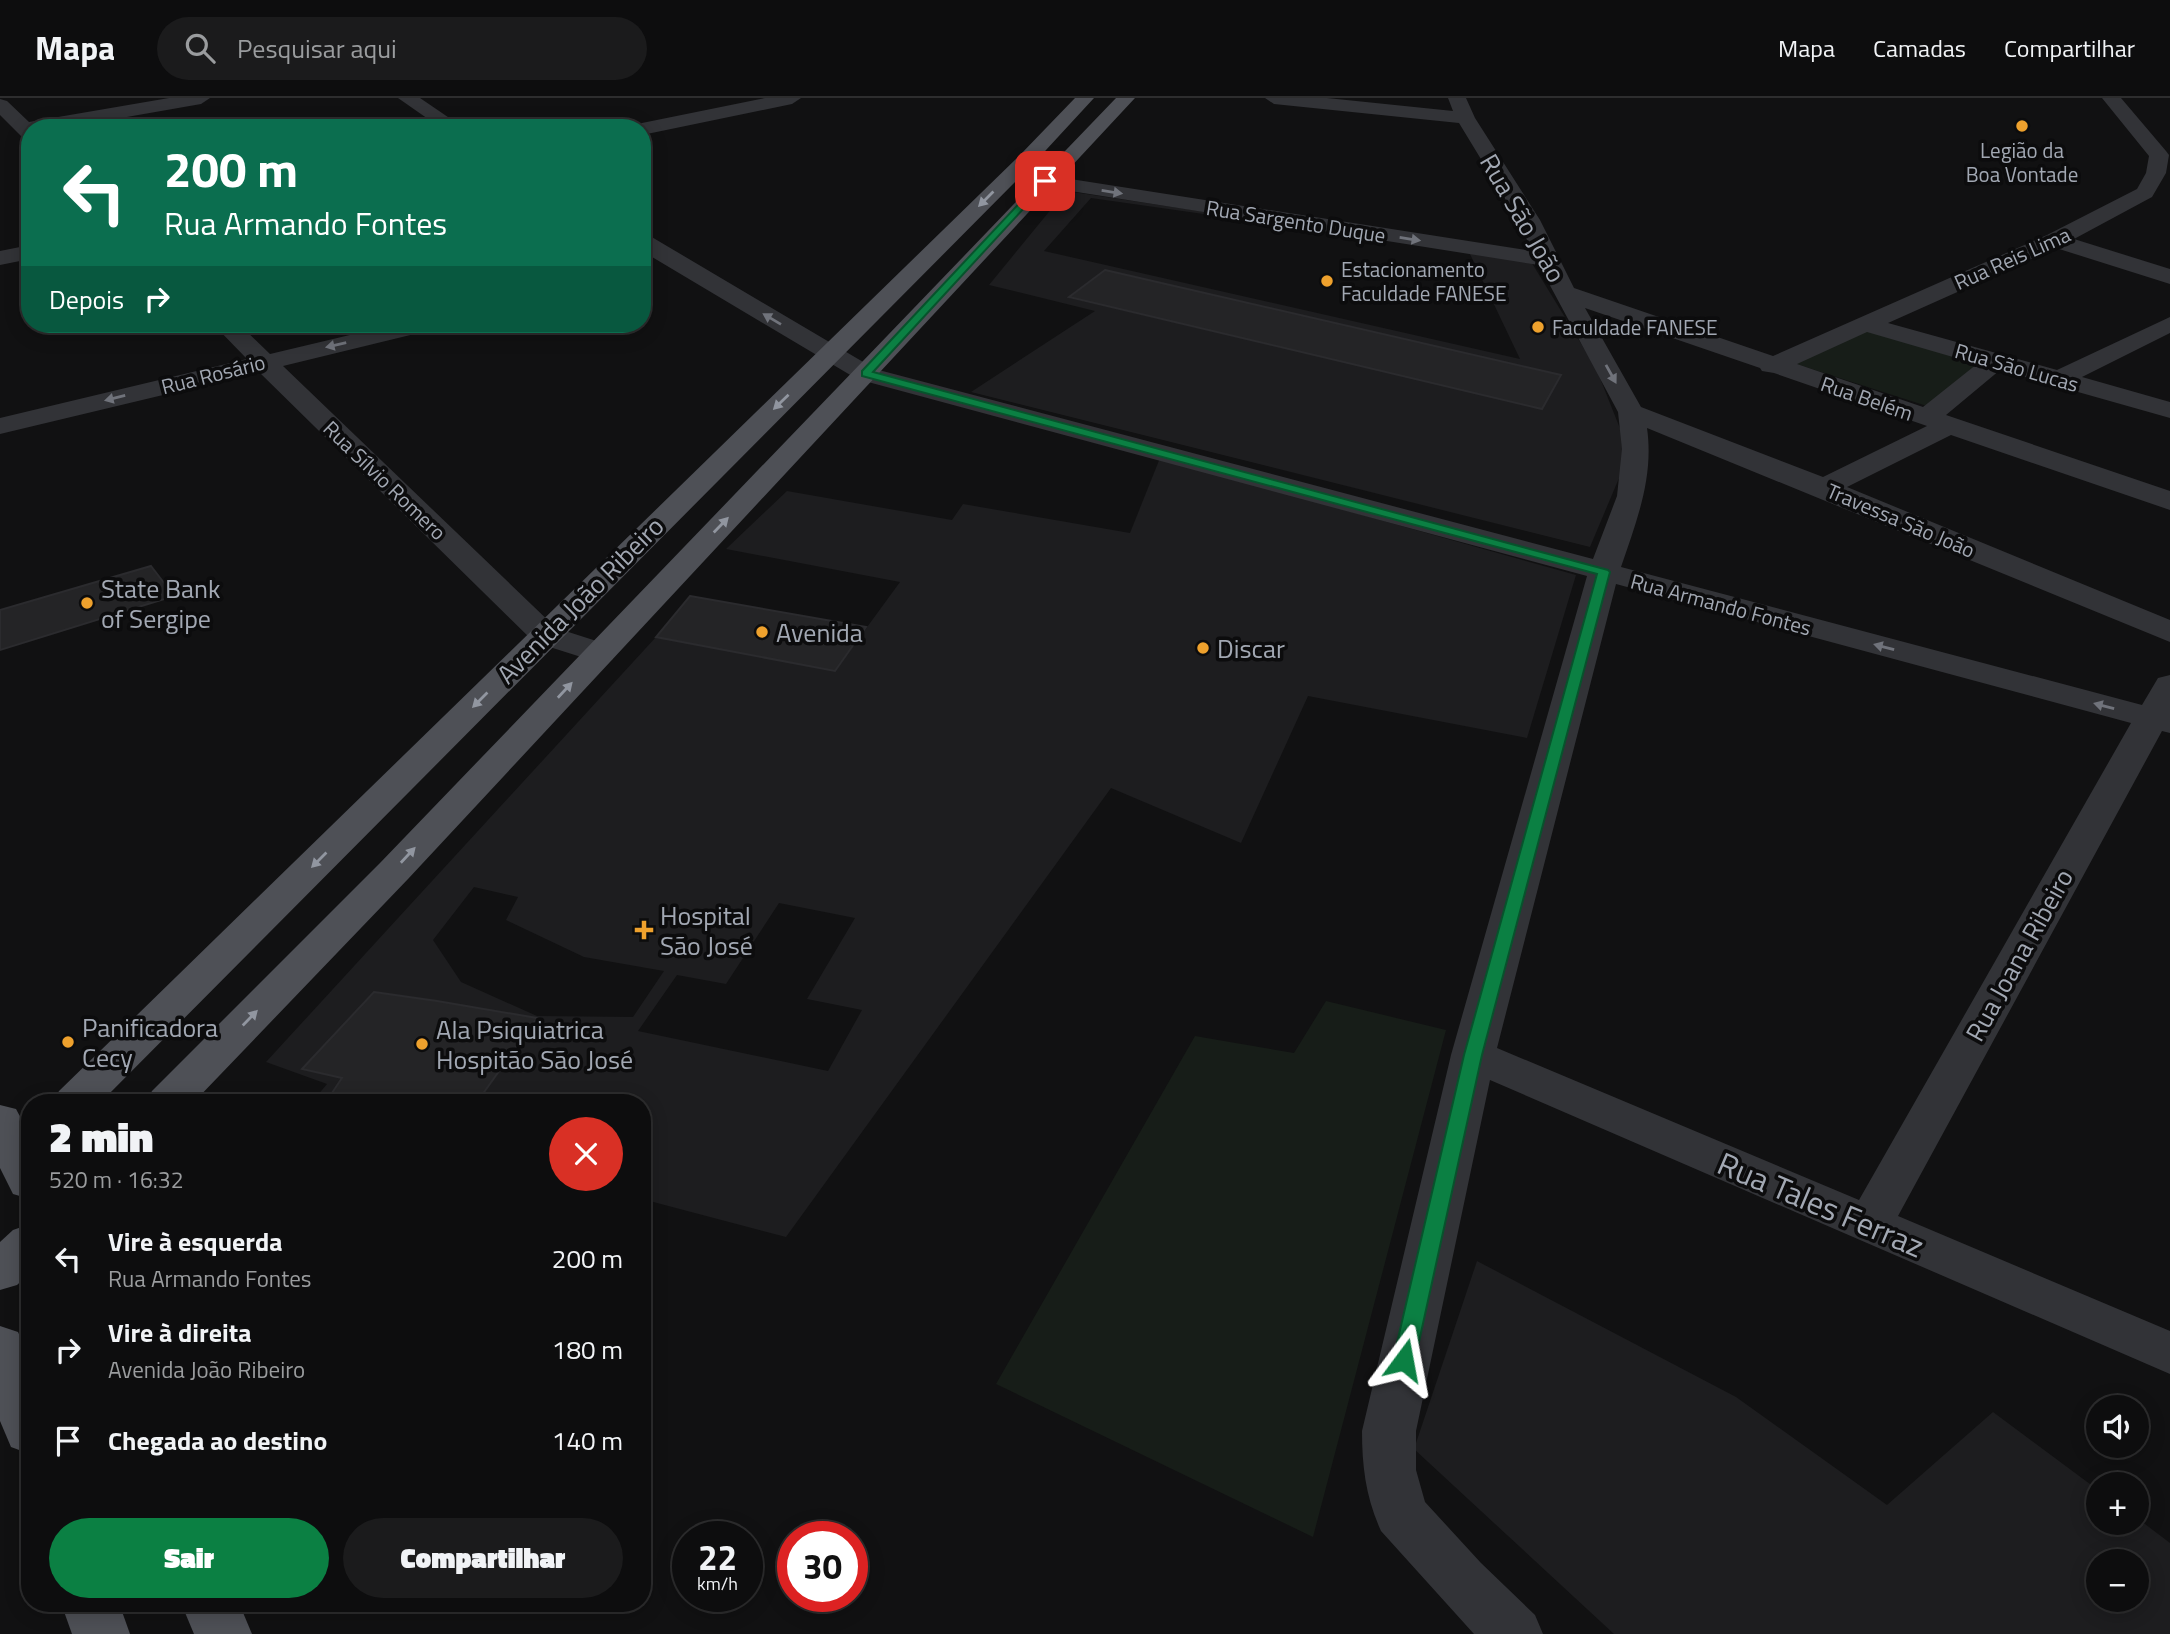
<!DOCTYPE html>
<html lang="pt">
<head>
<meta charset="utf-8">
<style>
  body { margin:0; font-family:"Titillium Web",sans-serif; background:#1b1b1c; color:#f1f3f6; height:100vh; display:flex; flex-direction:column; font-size:26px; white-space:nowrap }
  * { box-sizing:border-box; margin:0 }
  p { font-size:23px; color:#9a9c9e }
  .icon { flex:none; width:38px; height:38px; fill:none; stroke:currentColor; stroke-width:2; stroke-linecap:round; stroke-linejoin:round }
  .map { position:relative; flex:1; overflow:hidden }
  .drawer { position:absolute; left:21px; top:996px; width:630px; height:518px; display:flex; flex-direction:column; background:#0d0d0e; border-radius:28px; box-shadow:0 4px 18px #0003,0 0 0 2px #2d2d2e }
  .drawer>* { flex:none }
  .hud { position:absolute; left:21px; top:21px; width:630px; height:214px; border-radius:28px; box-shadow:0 4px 18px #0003,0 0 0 2px #2d2d2e; background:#0b6e4f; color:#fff; overflow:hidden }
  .controls { position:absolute; left:2086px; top:1297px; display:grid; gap:14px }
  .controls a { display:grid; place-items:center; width:63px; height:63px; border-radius:50%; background:#0d0d0e; box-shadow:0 4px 18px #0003,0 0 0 2px #2d2d2e; font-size:35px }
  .speed { position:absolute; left:672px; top:1423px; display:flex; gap:14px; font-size:35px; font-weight:700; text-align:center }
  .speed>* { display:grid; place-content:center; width:91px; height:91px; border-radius:50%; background:#0d0d0e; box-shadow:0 4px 18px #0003,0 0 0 2px #2d2d2e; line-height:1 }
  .speed small { font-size:18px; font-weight:400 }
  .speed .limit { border:10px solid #d22; background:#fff; color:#111 }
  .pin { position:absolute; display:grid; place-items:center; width:60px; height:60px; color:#fff; margin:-30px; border-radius:14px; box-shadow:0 4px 10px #0006 }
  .me { position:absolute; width:77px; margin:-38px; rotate:13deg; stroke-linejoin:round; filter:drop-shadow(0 0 5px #0008) }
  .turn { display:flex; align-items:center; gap:24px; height:147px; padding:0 28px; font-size:32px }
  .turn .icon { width:91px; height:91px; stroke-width:2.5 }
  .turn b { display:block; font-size:49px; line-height:60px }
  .then { display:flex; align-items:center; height:66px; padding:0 28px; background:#0003; gap:14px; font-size:26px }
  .round { display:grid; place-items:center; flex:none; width:74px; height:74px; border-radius:37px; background:#1b1b1c }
  .summary { display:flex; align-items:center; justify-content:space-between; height:119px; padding:0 28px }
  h1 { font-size:42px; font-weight:800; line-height:52px }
  .cta { display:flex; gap:14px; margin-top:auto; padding:14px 28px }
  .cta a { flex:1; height:80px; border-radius:42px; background:#0b8043; color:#fff; font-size:28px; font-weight:800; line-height:80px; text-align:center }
  .cta a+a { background:#1b1b1c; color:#f1f3f6 }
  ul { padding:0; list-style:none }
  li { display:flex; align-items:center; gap:21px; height:91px; padding:0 28px }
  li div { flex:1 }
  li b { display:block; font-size:26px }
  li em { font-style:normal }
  header { display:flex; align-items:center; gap:42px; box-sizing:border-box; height:98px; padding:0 35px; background:#0d0d0e; border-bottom:2px solid #2d2d2e }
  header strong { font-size:33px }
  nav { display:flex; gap:38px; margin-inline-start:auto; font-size:24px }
  .search { width:490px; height:63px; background:#1b1b1c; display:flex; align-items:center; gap:18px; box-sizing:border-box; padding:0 24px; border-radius:38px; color:#9a9c9e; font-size:26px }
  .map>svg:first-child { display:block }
  .built { fill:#1d1d1f; fill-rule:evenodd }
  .green { fill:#171d18 }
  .building { fill:#242426; stroke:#2b2b2e; stroke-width:2 }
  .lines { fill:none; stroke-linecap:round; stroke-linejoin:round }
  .minor { fill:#323337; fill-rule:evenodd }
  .major { fill:#4e5056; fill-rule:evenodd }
  .oneway { fill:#70737b }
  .oneway2 { fill:#9196a0 }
  .route { fill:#0b8043; stroke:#07532c; stroke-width:2 }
  .poi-dot { fill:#eea12d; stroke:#0c0c0d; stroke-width:2.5 }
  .labels { text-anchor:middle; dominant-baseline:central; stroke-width:7; stroke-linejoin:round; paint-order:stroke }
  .far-poi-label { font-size:21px; fill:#a2a8b3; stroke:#0c0c0d; text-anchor:start }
  .far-street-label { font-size:21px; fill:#a2a8b3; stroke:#0c0c0d }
  .street-label { font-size:26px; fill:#a2a8b3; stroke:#0c0c0d }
  .poi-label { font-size:26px; fill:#a2a8b3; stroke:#0c0c0d; text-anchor:start }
  .near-street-label { font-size:32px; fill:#a2a8b3; stroke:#0c0c0d }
</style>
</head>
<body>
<header>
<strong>Mapa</strong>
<div class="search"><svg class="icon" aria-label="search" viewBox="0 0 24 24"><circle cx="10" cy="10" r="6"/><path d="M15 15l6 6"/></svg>Pesquisar aqui</div>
<nav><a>Mapa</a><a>Camadas</a><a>Compartilhar</a></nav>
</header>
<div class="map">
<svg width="2170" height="1536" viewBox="0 0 2170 1536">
  <rect width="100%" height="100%" fill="#111112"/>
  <!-- built -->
  <g class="built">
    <path d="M 1066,93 L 1530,162 L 1596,270 L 1623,338 L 1622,373 L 1590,449 L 971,294 L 1095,213 L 989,187 ZM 1091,100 L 1469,154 L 1520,261 L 1044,153 ZM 1106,172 L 1561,277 L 1561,278 L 1541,310 L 1070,200 Z"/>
    <path d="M 1160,360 L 1576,477 L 1527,640 L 1308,598 L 1241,745 L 1111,690 L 786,1139 L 642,1101 L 642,1004 L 477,1004 L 536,920 L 374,894 L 302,971 L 342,980 L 326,1004 L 312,1004 L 327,986 L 266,964 L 656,539 L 835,573 L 900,484 L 726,451 L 787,393 L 952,422 L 963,406 L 1130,435 ZM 474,789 L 518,799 L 506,822 L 584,859 L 664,873 L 633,919 L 537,918 L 461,884 L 433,842 ZM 779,805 L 855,820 L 807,901 L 862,912 L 828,973 L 638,933 L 677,877 L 726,886 Z"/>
    <path d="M 1477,1163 L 1736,1299 L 1887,1407 L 1993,1314 L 2098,1392 L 2098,1424 L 2137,1424 L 2137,1420 L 2170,1445 L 2170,1536 L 1614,1536 L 1414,1351 ZM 2098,1463 L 2137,1463 L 2137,1502 L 2098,1502 Z"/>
  </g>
  <!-- green -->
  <g class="green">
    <path d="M 1867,227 L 2000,268 L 1933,310 L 1793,265 Z"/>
    <path d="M 1326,903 L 1446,932 L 1313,1439 L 996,1286 L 1195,938 L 1294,955 Z"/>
  </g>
  <!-- building -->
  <g class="building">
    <path d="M 1105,172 L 1561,277 L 1542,311 L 1069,199 Z"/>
    <path d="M 151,468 L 174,498 L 0,552 L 0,512 Z"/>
    <path d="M 690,498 L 866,529 L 835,573 L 656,539 Z"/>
    <path d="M 374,894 L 437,903 L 537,920 L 477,1004 L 326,1004 L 342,980 L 302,971 Z"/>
  </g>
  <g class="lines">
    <!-- minor -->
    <g class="minor">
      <path d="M 169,0 L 210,0 L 201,6 L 64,30 L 30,30 L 30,42 L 23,40 L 0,17 L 0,1 L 7,3 L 29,24 Z"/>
      <path d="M 398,0 L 420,0 L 464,30 L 441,30 Z"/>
      <path d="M 765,0 L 801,0 L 792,6 L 642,37 L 642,30 L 633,30 L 642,25 Z"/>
      <path d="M 1265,0 L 1327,0 L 1453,13 L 1448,0 L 1466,0 L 1475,20 L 1540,122 L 1574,190 L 1773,258 L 2047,137 L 2137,91 L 2146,75 L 2149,58 L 2102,0 L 2121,0 L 2166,53 L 2169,57 L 2166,75 L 2152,99 L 2074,141 L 2170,171 L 2170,186 L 2056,150 L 1888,225 L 2057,272 L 2170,219 L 2170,235 L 2082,279 L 2170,304 L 2170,320 L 2000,272 L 1946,317 L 2170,393 L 2170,412 L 1951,337 L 1847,389 L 2170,522 L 2170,544 L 1647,330 C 1654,379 1637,422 1621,469 L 2142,607 L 2158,580 L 2170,577 L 2170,635 L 2162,633 L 1898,1118 L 2170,1233 L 2170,1276 L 1490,982 L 1416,1333 L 1416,1372 L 1425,1404 L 1481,1465 L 1535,1517 L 1543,1536 L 1474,1536 L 1381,1433 C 1366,1400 1362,1369 1362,1333 L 1451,957 L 1587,478 L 857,281 L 642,153 L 642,136 L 650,138 L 875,271 L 1593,461 L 1617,398 L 1622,351 L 1618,314 L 1539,167 L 1045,89 L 1038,87 L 1035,83 L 1038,79 L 1045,77 L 1532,153 L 1518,122 L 1459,25 L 1274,6 ZM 1585,210 L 1760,270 L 1762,273 L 1774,275 L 1927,328 L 1823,379 L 1641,309 ZM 1867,234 L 1977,266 L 1923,309 L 1797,266 ZM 1616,486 L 2131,625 L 1859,1102 L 1497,950 Z"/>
      <path d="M 30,147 L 30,161 L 0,167 L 0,153 Z"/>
      <path d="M 213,226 L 239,226 L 270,256 L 396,226 L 438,226 L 435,231 L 283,268 L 556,530 L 612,548 L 616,555 L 612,562 L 600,565 L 534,544 L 259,274 L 0,336 L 0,320 L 247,261 Z"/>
    </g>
    <!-- major -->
    <g class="major">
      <path d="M 1075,0 L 1094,0 L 1034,65 L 101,1004 L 53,1004 L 59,993 L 1020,57 Z"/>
      <path d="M 1116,0 L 1135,0 L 408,781 L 194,1004 L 146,1004 L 152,993 L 380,765 Z"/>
      <path d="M 0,1007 L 16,1011 L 30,1037 L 30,1101 L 13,1096 L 0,1070 Z"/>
      <path d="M 30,1126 L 30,1175 L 17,1187 L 0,1192 L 0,1144 L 13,1132 Z"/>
      <path d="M 0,1228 L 18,1234 L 30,1260 L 30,1356 L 11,1349 L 0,1323 Z"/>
      <path d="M 61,1505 L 119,1505 L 130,1536 L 72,1536 Z"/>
      <path d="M 181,1505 L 239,1505 L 252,1536 L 194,1536 Z"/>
    </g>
  </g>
  <!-- one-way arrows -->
  <defs><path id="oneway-solid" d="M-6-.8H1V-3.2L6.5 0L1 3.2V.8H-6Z" transform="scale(1.75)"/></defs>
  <g class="oneway">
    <use href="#oneway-solid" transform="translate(1112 94) rotate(9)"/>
    <use href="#oneway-solid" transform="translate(1410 141) rotate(9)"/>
    <use href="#oneway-solid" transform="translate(772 221) rotate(-149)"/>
    <use href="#oneway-solid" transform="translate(336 247) rotate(167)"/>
    <use href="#oneway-solid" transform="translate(1611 276) rotate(61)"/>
    <use href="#oneway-solid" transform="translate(115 300) rotate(166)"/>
    <use href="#oneway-solid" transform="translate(1884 549) rotate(-165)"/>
    <use href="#oneway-solid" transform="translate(2104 608) rotate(-165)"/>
  </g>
  <g class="oneway2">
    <use href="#oneway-solid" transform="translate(986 101) rotate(135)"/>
    <use href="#oneway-solid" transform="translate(781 304) rotate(136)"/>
    <use href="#oneway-solid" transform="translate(721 427) rotate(-46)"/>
    <use href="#oneway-solid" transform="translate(565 592) rotate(-47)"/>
    <use href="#oneway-solid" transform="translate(480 602) rotate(135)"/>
    <use href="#oneway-solid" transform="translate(408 757) rotate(-47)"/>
    <use href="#oneway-solid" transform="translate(319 762) rotate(135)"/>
    <use href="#oneway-solid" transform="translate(250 920) rotate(-46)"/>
  </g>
  <!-- route -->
  <path class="route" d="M 1042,81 L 1049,83 L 873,274 L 1608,472 L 1610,474 L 1482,957 L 1415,1262 L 1412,1268 L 1404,1271 L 1397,1268 L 1393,1262 L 1464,957 L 1597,476 L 862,278 L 862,273 Z"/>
  <!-- markers -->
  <g class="poi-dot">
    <circle cx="2022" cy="28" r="7"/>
    <circle cx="1327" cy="183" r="7"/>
    <circle cx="1538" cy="229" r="7"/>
    <circle cx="87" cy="505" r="7"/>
    <circle cx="762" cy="534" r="7"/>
    <circle cx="1203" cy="550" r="7"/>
    <path d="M640.5 821.5h7v7h7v7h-7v7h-7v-7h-7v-7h7z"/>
    <circle cx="68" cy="944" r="7"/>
    <circle cx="422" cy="946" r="7"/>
  </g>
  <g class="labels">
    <!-- far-poi labels -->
    <g class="far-poi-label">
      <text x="2022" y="52" text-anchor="middle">Legião da<tspan x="2022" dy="24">Boa Vontade</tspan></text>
      <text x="1341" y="171">Estacionamento<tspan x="1341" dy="24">Faculdade FANESE</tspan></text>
      <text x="1552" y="229">Faculdade FANESE</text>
    </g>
    <!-- far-street labels -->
    <g class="far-street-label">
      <text transform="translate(1296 123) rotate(9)">Rua Sargento Duque</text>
      <text transform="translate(2012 160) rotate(-24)">Rua Reis Lima</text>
      <text transform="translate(2017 269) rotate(16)">Rua São Lucas</text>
      <text transform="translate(213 276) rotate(-14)">Rua Rosário</text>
      <text transform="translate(1867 300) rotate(19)">Rua Belém</text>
      <text transform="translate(385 382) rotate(44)">Rua Sílvio Romero</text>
      <text transform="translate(1901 422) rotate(23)">Travessa São João</text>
      <text transform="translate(1721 506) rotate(15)">Rua Armando Fontes</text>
    </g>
    <!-- street labels -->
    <g class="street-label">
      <text transform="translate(1523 120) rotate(60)">Rua São João</text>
      <text transform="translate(580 502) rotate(-45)">Avenida João Ribeiro</text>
      <text transform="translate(2019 857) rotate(-61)">Rua Joana Ribeiro</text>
    </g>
    <!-- poi labels -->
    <g class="poi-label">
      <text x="101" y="490">State Bank<tspan x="101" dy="30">of Sergipe</tspan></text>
      <text x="776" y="534">Avenida</text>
      <text x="1217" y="550">Discar</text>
      <text x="660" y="817">Hospital<tspan x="660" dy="30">São José</tspan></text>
      <text x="82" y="929">Panificadora<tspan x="82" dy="30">Cecy</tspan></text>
      <text x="436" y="931">Ala Psiquiatrica<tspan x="436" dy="30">Hospitão São José</tspan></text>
    </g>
    <!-- near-street labels -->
    <g class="near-street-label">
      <text transform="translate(1821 1106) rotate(23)">Rua Tales Ferraz</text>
    </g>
  </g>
</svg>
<div class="controls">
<a><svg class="icon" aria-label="sound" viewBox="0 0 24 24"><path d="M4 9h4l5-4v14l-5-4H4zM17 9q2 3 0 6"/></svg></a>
<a>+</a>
<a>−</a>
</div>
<div class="speed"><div>22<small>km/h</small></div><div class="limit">30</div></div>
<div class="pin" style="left:1045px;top:83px;background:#d93025"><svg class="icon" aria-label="arrive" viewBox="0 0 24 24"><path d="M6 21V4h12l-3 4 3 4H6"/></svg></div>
<svg class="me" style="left:1404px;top:1262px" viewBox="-20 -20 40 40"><path d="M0-17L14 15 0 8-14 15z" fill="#0b8043" stroke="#fff" stroke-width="4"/></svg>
<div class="hud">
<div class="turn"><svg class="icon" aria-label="left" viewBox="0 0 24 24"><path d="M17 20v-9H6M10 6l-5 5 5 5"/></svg><div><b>200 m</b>Rua Armando Fontes</div></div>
<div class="then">Depois<svg class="icon" aria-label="right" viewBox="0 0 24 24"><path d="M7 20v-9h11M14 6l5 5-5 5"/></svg></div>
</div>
<section class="drawer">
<div class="summary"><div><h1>2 min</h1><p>520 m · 16:32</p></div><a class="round" style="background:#d93025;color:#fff"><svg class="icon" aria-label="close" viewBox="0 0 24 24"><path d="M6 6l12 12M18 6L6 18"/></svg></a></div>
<ul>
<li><svg class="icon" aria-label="left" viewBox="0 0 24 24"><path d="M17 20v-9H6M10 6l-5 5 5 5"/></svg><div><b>Vire à esquerda</b><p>Rua Armando Fontes</p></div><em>200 m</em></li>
<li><svg class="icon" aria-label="right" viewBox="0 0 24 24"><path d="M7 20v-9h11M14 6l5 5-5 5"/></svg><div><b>Vire à direita</b><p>Avenida João Ribeiro</p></div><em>180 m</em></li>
<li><svg class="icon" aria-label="arrive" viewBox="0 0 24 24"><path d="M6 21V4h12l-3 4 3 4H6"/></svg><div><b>Chegada ao destino</b></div><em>140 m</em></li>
</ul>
<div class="cta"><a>Sair</a><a>Compartilhar</a></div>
</section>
</div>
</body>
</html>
